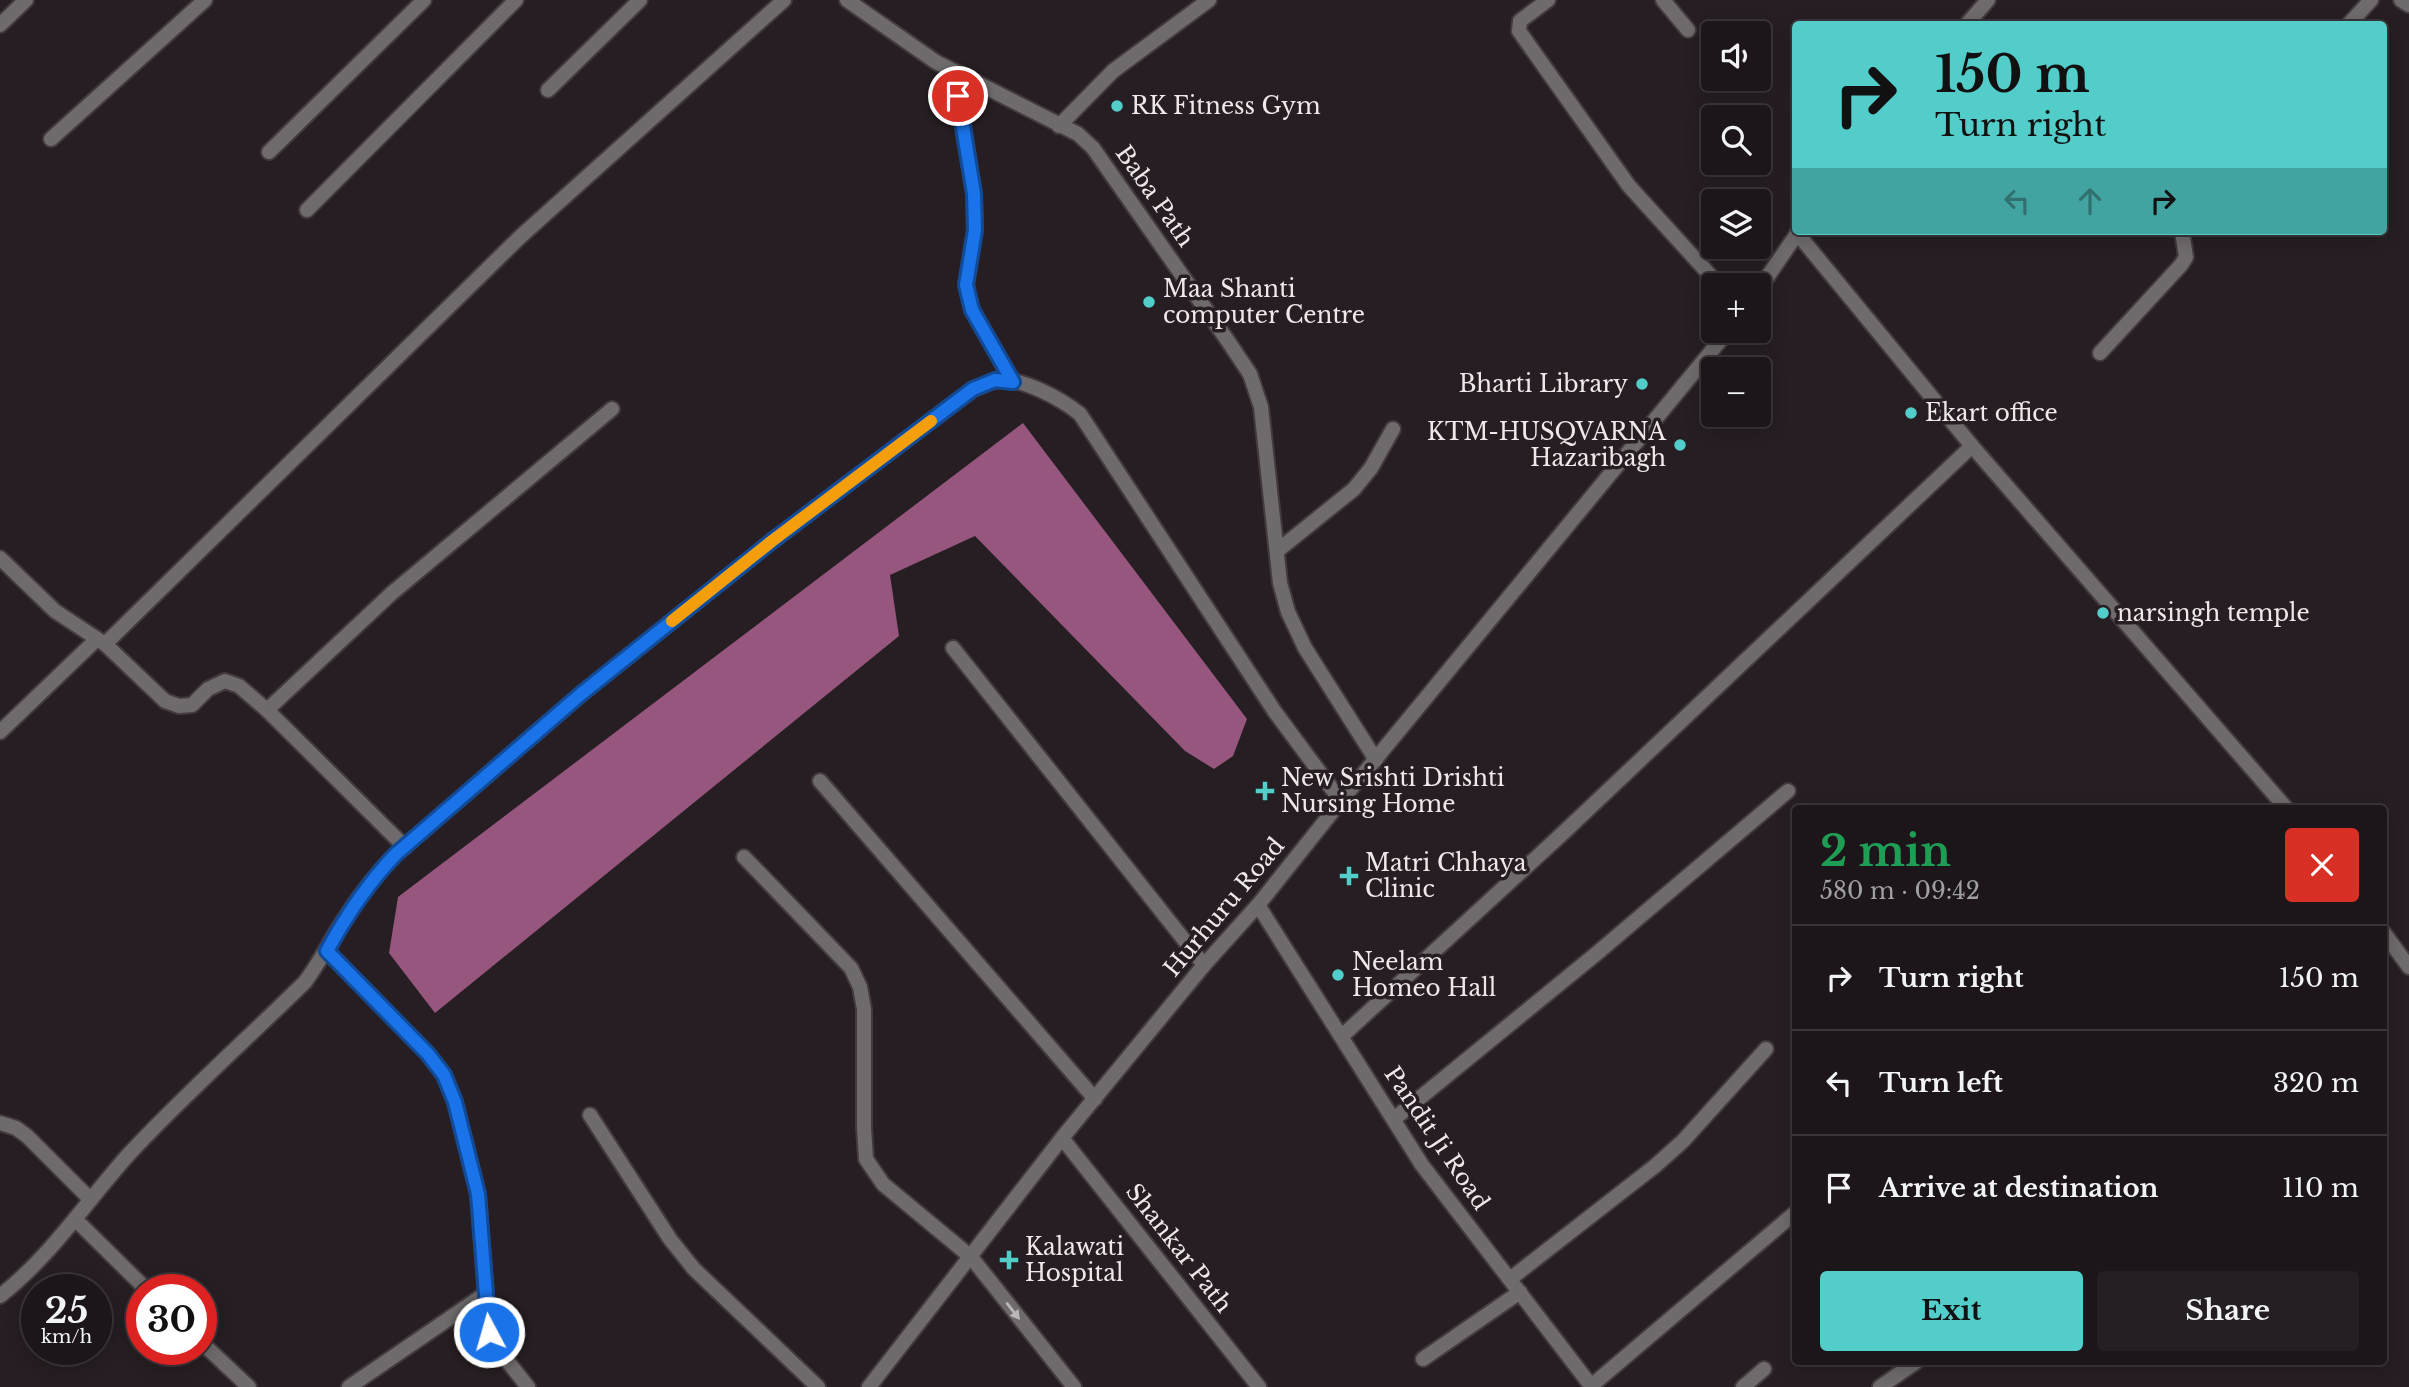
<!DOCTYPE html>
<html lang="en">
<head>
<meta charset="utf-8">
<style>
  body { margin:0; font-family:"Libre Baskerville",serif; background:#251f23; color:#f1f3f6; height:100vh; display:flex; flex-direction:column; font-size:26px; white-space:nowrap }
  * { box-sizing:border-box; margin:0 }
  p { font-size:23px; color:#a09fa2 }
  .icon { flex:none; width:38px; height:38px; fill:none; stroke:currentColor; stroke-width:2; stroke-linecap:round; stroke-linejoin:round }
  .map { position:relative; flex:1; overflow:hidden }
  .side { position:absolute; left:1792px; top:805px; width:595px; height:560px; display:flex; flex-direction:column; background:#1c161a; border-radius:7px; box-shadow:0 4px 18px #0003,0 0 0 2px #3a3539 }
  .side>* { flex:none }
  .top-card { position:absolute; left:1792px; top:21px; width:595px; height:214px; border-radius:7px; box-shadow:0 4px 18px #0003,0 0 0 2px #3a3539; background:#53cdca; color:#111; overflow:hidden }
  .fabs { position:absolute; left:1701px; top:21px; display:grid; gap:14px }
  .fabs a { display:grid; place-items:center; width:70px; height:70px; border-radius:7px; background:#1c161a; box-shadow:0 4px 18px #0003,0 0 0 2px #3a3539; font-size:35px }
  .speed { position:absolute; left:21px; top:1274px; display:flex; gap:14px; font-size:35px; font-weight:700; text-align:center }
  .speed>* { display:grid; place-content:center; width:91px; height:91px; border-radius:50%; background:#1c161a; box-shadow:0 4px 18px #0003,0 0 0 2px #3a3539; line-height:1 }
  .speed small { font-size:18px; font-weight:400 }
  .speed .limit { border:10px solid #d22; background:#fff; color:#111 }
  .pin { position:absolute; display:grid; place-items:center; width:60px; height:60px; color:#fff; margin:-30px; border:4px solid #fff; border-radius:50%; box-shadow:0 2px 7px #0007 }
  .me { position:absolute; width:77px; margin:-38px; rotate:354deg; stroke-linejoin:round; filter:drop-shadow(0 0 5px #0008) }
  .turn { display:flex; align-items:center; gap:24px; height:147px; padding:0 28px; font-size:32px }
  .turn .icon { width:91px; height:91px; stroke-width:2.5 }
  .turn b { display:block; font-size:49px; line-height:60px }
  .lanes { display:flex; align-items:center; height:66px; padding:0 28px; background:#0003; justify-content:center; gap:35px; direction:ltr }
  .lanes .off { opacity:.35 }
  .round { display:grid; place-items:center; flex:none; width:74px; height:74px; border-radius:7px; background:#251f23 }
  .overview { display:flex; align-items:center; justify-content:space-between; height:119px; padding:0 28px }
  h1 { font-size:42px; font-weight:800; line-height:52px; color:#1e9e55 }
  .primary-button { display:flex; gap:14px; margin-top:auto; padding:14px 28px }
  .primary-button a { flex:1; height:80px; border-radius:7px; background:#53cdca; color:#111; font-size:28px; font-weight:800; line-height:80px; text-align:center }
  .primary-button a+a { background:#251f23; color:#f1f3f6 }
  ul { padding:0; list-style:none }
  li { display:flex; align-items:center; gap:21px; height:105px; padding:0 28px; border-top:2px solid #3a3539 }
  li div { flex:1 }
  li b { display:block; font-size:26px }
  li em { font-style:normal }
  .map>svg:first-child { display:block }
  .water { fill:#96567e }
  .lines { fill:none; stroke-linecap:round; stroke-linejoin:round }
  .minor-casing { stroke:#423a3e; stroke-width:18 }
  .minor { stroke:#6f6b6d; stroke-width:14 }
  .oneway { fill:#bbb6b9 }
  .route-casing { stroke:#114b97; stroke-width:18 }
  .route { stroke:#1a73e8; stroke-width:12 }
  .slow { stroke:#f59e0b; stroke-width:12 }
  .poi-dot { fill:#53cdca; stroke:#261e22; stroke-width:2.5 }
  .labels { text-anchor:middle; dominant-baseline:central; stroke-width:7; stroke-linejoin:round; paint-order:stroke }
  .poi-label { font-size:23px; fill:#eee8eb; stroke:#261e22; text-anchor:start }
  .street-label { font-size:23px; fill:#eee8eb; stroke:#261e22 }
</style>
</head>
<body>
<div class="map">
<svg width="2409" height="1387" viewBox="0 0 2409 1387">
  <rect width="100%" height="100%" fill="#261e22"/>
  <!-- water -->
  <path class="water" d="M 1023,423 L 1247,719 L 1233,756 L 1214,769 L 1185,751 L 975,536 L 890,575 L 899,636 L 435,1013 L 389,953 L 398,897 Z"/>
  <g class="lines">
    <!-- minor casing -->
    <g class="minor-casing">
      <g id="minor">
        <path d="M 847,0 L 936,62 L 1078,134 L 1093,148 L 1230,344 L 1250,374 L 1261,407 L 1280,583 L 1288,612 L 1305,648 L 1376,760"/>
        <path d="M 1548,0 L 1520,21 L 1519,31 L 1629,186 L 1719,285"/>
        <path d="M 1663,0 L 1688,30"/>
        <path d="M 2401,0 L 2409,5"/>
        <path d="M 1967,24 L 1988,0"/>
        <path d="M 2349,24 L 2371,0"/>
        <path d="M 0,25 L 26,0"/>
        <path d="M 954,71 L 974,194 L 975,230 L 966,285 L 972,310 L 1013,382"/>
        <path d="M 548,90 L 640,0"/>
        <path d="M 1059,126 L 1113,71 L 1209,0"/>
        <path d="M 51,139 L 205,0"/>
        <path d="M 269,152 L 424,0"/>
        <path d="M 307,210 L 516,0"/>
        <path d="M 1797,233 L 1972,446 L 2286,808"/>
        <path d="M 1759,289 L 1799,231"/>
        <path d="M 2100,353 L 2181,265 L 2186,257 L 2182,231"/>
        <path d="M 1277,551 L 1354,489 L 1371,468 L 1393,429"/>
        <path d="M 0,558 L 55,611 L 105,644 L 165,701 L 179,706 L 192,705 L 208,689 L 225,681 L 239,686 L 267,710 L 405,847"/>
        <path d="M 105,644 L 520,237 L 784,0"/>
        <path d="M 953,648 L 1204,965"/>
        <path d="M 267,710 L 392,593 L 612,409"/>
        <path d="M 0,732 L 97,639"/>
        <path d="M 820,781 L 1095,1099"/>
        <path d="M 744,857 L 851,968 L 860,987 L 864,1009 L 864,1128 L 866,1159 L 883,1184 L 971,1257 L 1074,1387"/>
        <path d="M 1258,905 L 1422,1165 L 1592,1387"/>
        <path d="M 2384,933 L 2409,967"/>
        <path d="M 327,951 L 428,1054 L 444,1075 L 455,1102 L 478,1194 L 489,1332 L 493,1343 L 528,1387"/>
        <path d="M 1342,1036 L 1562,834 L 1972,446"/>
        <path d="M 590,1115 L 670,1239 L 694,1269 L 818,1387"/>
        <path d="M 1394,1119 L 1596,954 L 1788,791"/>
        <path d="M 0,1123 L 16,1128 L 27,1136 L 90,1199"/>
        <path d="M 1062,1138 L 1259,1387"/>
        <path d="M 75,1219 L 147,1290"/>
        <path d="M 1510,1279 L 1655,1166 L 1683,1141 L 1766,1049"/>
        <path d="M 0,1296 C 51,1256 86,1202 129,1154 C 185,1094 247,1039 305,982 C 320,962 330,941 344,920 C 359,896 376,874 396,854 L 581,694 L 772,541 L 973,389 C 980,387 987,383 994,381 C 1019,375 1061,399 1080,414 L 1275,712 L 1341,801"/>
        <path d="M 201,1342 L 249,1387"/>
        <path d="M 1423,1359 L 1520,1292"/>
        <path d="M 1591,1386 L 1796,1212"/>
        <path d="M 349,1387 L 485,1294"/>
        <path d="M 869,1387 L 1062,1138 L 1204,965 L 1258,905 L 1341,801 L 1728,331"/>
        <path d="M 1743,1387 L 1764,1369"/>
        <path d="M 1880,1387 L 1916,1362"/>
      </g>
    </g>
    <!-- minor -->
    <use href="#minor" class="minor"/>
  </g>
  <!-- one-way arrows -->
  <defs><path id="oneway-solid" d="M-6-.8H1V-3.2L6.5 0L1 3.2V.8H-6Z" transform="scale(1.75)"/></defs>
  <use class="oneway" href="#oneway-solid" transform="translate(1013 1311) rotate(52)"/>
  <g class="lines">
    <!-- route casing -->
    <g class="route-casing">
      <path id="route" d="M 489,1332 L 478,1194 L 455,1102 L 444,1075 L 428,1054 L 327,951 C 346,916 368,883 396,854 L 581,694 L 772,541 L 973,389 L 995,380 L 1013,382 L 972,310 L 966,285 L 975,230 L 974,194 L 958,96"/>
    </g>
    <!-- route -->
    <use href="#route" class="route"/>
    <!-- slow -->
    <path class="slow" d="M 672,621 L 772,541 L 931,421"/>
  </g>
  <!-- markers -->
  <g class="poi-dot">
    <circle cx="1117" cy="106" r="7"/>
    <circle cx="1149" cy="302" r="7"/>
    <circle cx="1642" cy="384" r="7"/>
    <circle cx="1911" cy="413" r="7"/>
    <circle cx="1680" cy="445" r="7"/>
    <circle cx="2103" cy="613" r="7"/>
    <path d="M1261.5 780.5h7v7h7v7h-7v7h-7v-7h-7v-7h7z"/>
    <path d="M1345.5 865.5h7v7h7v7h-7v7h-7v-7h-7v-7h7z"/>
    <circle cx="1338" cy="975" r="7"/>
    <path d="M1005.5 1249.5h7v7h7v7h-7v7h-7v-7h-7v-7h7z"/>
  </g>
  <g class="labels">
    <!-- poi labels -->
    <g class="poi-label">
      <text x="1131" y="106">RK Fitness Gym</text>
      <text x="1163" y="289">Maa Shanti<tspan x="1163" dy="26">computer Centre</tspan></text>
      <text x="1628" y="384" text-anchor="end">Bharti Library</text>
      <text x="1925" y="413">Ekart office</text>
      <text x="1666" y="432" text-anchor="end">KTM-HUSQVARNA<tspan x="1666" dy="26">Hazaribagh</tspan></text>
      <text x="2117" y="613">narsingh temple</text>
      <text x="1281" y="778">New Srishti Drishti<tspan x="1281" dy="26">Nursing Home</tspan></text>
      <text x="1365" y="863">Matri Chhaya<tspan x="1365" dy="26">Clinic</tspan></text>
      <text x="1352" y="962">Neelam<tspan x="1352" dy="26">Homeo Hall</tspan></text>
      <text x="1025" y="1247">Kalawati<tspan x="1025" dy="26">Hospital</tspan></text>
    </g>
    <!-- street labels -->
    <g class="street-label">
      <text transform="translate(1155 196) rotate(55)">Baba Path</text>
      <text transform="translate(1224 907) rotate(-50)">Hurhuru Road</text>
      <text transform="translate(1437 1138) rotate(56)">Pandit Ji Road</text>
      <text transform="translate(1179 1248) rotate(52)">Shankar Path</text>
    </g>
  </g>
</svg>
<div class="fabs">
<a><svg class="icon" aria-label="sound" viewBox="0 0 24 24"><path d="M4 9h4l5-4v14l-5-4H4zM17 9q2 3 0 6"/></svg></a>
<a><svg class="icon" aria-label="search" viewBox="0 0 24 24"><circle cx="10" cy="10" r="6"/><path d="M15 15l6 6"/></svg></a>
<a><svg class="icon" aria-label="layers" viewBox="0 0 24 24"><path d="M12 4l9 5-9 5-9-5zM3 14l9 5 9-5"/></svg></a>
<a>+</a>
<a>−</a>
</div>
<div class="speed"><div>25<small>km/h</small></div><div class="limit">30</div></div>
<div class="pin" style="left:958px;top:96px;background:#d93025"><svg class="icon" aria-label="arrive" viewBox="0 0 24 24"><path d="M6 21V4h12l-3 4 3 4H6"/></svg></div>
<svg class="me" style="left:489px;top:1332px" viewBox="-20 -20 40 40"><circle r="17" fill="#1a73e8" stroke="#fff" stroke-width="3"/><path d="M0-11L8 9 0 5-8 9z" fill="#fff"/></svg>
<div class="top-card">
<div class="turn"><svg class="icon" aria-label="right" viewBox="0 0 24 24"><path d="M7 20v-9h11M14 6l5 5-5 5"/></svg><div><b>150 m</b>Turn right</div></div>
<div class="lanes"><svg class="icon off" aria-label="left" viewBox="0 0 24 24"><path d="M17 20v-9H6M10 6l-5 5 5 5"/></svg><svg class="icon off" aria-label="ahead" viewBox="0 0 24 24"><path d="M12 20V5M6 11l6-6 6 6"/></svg><svg class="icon" aria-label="right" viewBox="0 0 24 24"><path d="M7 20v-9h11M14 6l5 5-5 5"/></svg></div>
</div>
<section class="side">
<div class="overview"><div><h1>2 min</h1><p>580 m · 09:42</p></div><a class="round" style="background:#d93025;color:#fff"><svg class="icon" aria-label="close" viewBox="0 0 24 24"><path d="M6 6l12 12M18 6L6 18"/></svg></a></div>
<ul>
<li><svg class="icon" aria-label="right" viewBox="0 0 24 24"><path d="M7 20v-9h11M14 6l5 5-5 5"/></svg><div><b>Turn right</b></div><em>150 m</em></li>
<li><svg class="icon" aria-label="left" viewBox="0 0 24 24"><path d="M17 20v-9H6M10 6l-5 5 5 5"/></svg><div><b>Turn left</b></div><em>320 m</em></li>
<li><svg class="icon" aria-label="arrive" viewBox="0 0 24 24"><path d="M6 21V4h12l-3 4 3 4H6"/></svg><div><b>Arrive at destination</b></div><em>110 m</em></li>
</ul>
<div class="primary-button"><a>Exit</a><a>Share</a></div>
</section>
</div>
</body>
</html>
